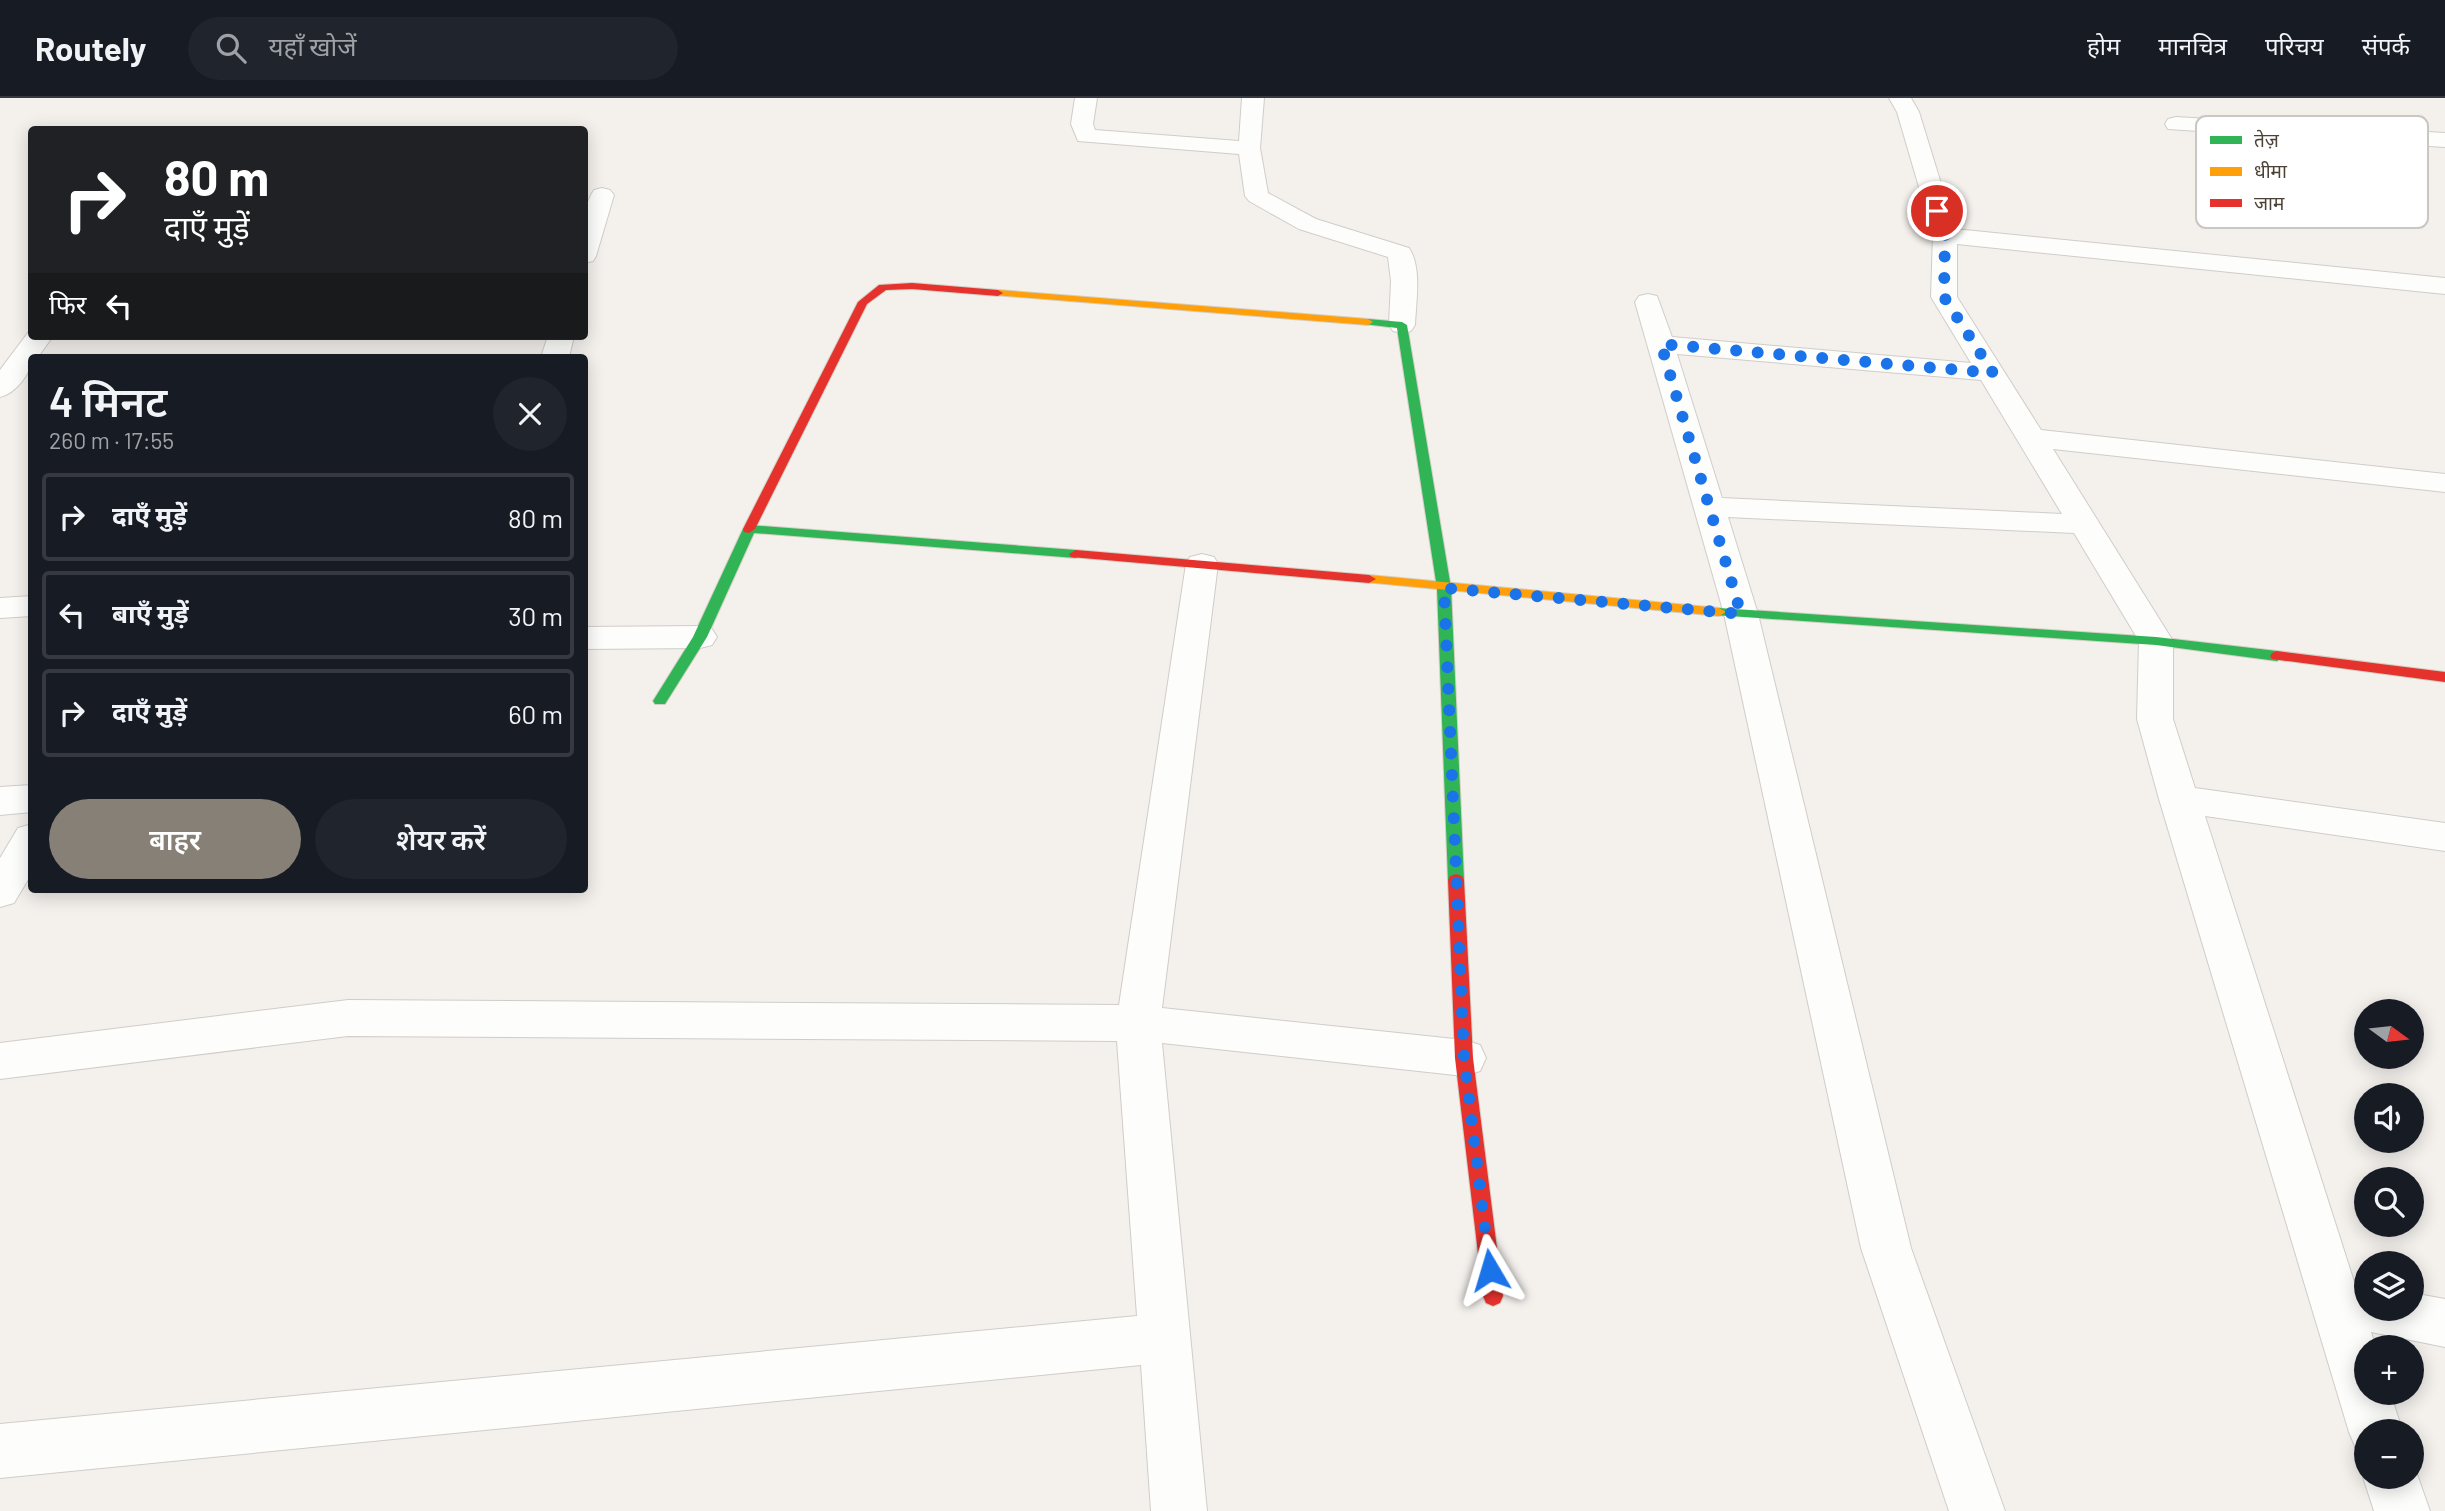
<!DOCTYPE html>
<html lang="hi">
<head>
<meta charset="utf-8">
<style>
  body { margin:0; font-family:Barlow,"Noto Sans Devanagari",sans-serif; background:#20242c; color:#f1f3f6; height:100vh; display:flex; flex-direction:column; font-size:26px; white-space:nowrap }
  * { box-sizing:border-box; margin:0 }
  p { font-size:23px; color:#9ea1a6 }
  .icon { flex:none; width:38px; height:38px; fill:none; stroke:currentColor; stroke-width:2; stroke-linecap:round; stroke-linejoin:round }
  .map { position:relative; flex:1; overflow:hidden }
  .details { position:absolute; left:28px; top:256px; width:560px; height:539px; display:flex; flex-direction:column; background:#171b24; border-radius:7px; box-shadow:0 4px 18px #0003 }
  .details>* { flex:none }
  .banner { position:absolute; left:28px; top:28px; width:560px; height:214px; border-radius:7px; box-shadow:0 4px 18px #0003; background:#202124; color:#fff; overflow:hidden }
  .needle { width:46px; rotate:105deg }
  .buttons { position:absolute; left:2354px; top:901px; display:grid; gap:14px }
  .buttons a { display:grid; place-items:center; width:70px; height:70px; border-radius:50%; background:#171b24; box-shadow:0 4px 18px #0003; font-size:35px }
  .pin { position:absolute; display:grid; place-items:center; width:60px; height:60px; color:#fff; margin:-30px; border:4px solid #fff; border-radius:50%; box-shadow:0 2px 7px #0007 }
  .me { position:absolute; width:77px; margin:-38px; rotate:353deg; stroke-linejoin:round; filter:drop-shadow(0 0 5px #0008) }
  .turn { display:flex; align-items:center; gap:24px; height:147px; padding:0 21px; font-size:32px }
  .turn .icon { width:91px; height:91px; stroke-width:2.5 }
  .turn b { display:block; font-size:49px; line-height:60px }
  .then { display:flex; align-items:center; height:66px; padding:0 21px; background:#0003; gap:14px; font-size:26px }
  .round { display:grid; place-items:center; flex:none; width:74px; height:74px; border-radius:37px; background:#20242c }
  .head { display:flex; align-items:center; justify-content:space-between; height:119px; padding:0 21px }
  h1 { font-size:42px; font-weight:600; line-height:52px }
  .primary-button { display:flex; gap:14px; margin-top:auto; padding:14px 21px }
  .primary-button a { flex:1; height:80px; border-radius:42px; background:#878077; color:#fff; font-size:28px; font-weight:600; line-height:80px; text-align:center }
  .primary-button a+a { background:#20242c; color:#f1f3f6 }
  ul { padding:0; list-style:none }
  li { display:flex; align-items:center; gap:21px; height:88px; margin:0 14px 10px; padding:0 7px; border:4px solid #363941; border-radius:7px }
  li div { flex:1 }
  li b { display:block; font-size:26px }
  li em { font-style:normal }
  header { display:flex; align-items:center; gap:42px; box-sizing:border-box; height:98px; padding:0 35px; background:#171b24; border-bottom:2px solid #363941 }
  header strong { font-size:33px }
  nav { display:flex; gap:38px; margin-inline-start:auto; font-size:24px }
  .search { width:490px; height:63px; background:#20242c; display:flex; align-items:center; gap:18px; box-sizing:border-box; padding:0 24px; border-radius:38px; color:#9ea1a6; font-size:26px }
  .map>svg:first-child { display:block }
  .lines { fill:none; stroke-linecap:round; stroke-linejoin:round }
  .street-casing { stroke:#d0cdc9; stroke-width:2 }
  .fast-casing { stroke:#d4cfc3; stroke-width:2 }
  .slow-casing { stroke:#d4cfc3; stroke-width:2 }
  .jam-casing { stroke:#d4cfc3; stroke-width:2 }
  .street { fill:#fdfdfc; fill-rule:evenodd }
  .fast { fill:#30b455; fill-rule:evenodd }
  .slow { fill:#ff9f0a; fill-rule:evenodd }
  .jam { fill:#e5322d; fill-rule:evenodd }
  .route { stroke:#1a73e8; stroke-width:12; stroke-dasharray:0 21.6 }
  .key { fill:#fff; stroke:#c9c7c3; stroke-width:2 }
  .key-label { font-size:19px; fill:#4c4337 }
</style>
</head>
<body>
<header>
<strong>Routely</strong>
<div class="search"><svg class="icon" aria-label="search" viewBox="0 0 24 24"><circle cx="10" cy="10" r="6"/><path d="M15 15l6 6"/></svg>यहाँ खोजें</div>
<nav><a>होम</a><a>मानचित्र</a><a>परिचय</a><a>संपर्क</a></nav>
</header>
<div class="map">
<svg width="2445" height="1413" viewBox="0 0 2445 1413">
  <rect width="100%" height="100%" fill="#f4f1ed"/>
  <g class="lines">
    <!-- street casing -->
    <g class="street-casing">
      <g id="street">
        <path d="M 1075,0 L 1097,0 L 1093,26 L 1095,32 L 1239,43 L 1242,0 L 1264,0 L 1260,50 L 1268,95 L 1316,121 L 1409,150 C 1422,169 1416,204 1415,227 L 1411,233 L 1402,235 L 1393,233 L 1389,227 L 1391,183 L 1388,159 L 1299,131 L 1249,103 L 1245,98 L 1239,56 L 1078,43 L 1071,26 Z"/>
        <path d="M 1889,0 L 1911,0 L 1919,14 L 1955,131 L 2445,180 L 2445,196 L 1957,146 L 1957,199 L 2041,332 L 2445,376 L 2445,394 L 2053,351 L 2173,543 L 2173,621 L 2195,690 L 2445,725 L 2445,753 L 2205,718 L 2357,1193 L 2366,1189 L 2366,1211 L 2412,1211 L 2412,1195 L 2445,1201 L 2445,1249 L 2371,1234 L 2376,1250 L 2366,1250 L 2366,1295 L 2390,1295 L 2403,1334 L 2366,1334 L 2366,1357 L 2357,1353 L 2349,1334 L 2159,701 L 2137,621 L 2139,543 L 2074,435 L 1728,419 L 1758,516 L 1911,1150 L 2005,1413 L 1949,1413 L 1861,1150 L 1724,516 L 1635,204 L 1639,198 L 1648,196 L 1657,198 L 1672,239 L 1971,265 L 1931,199 L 1933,137 L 1897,14 ZM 1677,256 L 1981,282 L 2062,416 L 1722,400 Z"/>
        <path d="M 2176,19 L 2445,35 L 2445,49 L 2168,31 L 2165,26 L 2168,21 Z"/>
        <path d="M 602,90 L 610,92 L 614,97 L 596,158 L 593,163 L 584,165 C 584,142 580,112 594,92 Z"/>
        <path d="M 30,232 L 32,238 L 53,238 L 38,259 L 32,259 C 32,275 15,296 0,299 L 0,272 Z"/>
        <path d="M 548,238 L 574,238 L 569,259 L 541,259 Z"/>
        <path d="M 1202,456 L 1214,459 L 1218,466 L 1162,910 L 1464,942 L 1480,947 L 1486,960 L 1480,973 L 1464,978 L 1162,945 L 1207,1413 L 1151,1413 L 1141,1267 L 0,1380 L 0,1326 L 1137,1218 L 1117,943 L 348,938 L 0,981 L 0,945 L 348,902 L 1119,907 L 1186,466 L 1190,459 Z"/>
        <path d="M 32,498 L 32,518 L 0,520 L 0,500 Z"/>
        <path d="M 700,528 L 712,531 L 717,539 L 712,547 L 700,550 L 584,551 L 584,529 Z"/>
        <path d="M 32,687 L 32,714 L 0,717 L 0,689 Z"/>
        <path d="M 32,726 L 32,775 L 14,805 L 0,809 L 0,760 L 18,730 Z"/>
        <path d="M 2412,1362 L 2430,1413 L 2374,1413 L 2363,1379 L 2366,1373 L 2366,1379 L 2412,1379 Z"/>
      </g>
    </g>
    <!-- fast casing -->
    <g class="fast-casing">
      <g id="fast">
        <path d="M 1368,221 L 1402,224 L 1407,227 L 1451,490 L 1464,782 L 1462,786 L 1450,786 L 1448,782 L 1437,490 L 1397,230 L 1364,226 L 1363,224 Z"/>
        <path d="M 749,427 L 1076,452 L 1083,456 L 1076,460 L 754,435 L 707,539 L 665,606 L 655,606 L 653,603 L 693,539 L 743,431 Z"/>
        <path d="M 1719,510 L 2156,539 L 2277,553 L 2284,558 L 2277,563 L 2156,547 L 1714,517 L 1712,514 L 1714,511 Z"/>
      </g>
    </g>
    <!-- slow casing -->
    <g class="slow-casing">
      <g id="slow">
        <path d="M 998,192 L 1368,221 L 1373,224 L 1368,227 L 994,197 L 994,193 Z"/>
        <path d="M 1369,477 L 1719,510 L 1726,514 L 1719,518 L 1364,484 L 1362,481 Z"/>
      </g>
    </g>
    <!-- jam casing -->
    <g class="jam-casing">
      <g id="jam">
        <path d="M 912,185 L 998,192 L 1003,195 L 998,198 L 912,191 L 886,192 L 867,206 L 755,431 L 749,435 L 744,434 L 743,431 L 858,204 L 879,187 Z"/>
        <path d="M 1076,452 L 1369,477 L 1376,481 L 1369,485 L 1071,459 L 1069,456 Z"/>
        <path d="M 2277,553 L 2445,574 L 2445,584 L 2272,561 L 2270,558 L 2272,555 Z"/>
        <path d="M 1456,776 L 1462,778 L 1464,782 L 1473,960 L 1503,1198 L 1500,1205 L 1493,1208 L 1486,1205 L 1483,1198 L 1455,960 L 1448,782 L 1450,778 Z"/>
      </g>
    </g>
    <!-- street -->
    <use href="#street" class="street"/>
    <!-- fast -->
    <use href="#fast" class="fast"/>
    <!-- slow -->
    <use href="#slow" class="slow"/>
    <!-- jam -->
    <use href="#jam" class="jam"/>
  </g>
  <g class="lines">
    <!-- route -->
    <path class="route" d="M 1490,1172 L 1464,960 L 1444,490 L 1741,516 L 1661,246 L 1993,275 L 1944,199 L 1945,137 L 1937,113"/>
  </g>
  <!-- legend -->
  <rect x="2196" y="18" width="232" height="112" rx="10" class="key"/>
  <rect x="2210" y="38" width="32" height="8" fill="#30b455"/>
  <rect x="2210" y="69" width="32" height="9" fill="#ff9f0a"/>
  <rect x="2210" y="101" width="32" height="8" fill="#e5322d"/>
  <g class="key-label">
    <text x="2254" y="49">तेज़</text>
    <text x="2254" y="80">धीमा</text>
    <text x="2254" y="112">जाम</text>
  </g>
</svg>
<div class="buttons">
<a><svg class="needle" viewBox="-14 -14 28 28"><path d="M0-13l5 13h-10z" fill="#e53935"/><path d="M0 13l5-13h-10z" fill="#9ea1a6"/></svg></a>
<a><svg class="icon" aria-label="sound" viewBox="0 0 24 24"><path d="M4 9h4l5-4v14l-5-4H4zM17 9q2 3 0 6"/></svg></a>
<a><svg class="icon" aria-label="search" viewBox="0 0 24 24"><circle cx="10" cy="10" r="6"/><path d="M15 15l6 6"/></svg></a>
<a><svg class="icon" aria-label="layers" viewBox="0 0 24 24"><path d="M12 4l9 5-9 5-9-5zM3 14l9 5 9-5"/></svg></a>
<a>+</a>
<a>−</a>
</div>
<div class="pin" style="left:1937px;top:113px;background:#d93025"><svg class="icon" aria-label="arrive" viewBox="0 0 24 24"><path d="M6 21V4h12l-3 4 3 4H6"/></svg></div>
<svg class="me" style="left:1490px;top:1172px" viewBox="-20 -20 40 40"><path d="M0-17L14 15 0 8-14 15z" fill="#1a73e8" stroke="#fff" stroke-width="4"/></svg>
<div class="banner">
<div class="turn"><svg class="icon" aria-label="right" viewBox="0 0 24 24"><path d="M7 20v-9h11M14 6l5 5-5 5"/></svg><div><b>80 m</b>दाएँ मुड़ें</div></div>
<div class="then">फिर<svg class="icon" aria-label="left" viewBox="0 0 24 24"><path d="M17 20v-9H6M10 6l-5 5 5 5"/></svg></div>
</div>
<section class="details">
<div class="head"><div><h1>4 मिनट</h1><p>260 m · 17:55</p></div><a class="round"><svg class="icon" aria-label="close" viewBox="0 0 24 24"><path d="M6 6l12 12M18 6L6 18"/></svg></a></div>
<ul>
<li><svg class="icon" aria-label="right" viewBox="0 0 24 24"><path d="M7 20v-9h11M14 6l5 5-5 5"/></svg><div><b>दाएँ मुड़ें</b></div><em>80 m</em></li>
<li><svg class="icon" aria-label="left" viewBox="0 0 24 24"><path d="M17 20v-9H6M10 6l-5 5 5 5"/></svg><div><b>बाएँ मुड़ें</b></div><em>30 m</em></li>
<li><svg class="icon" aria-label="right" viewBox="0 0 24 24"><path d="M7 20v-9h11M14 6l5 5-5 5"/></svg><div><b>दाएँ मुड़ें</b></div><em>60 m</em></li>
</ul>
<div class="primary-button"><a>बाहर</a><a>शेयर करें</a></div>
</section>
</div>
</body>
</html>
